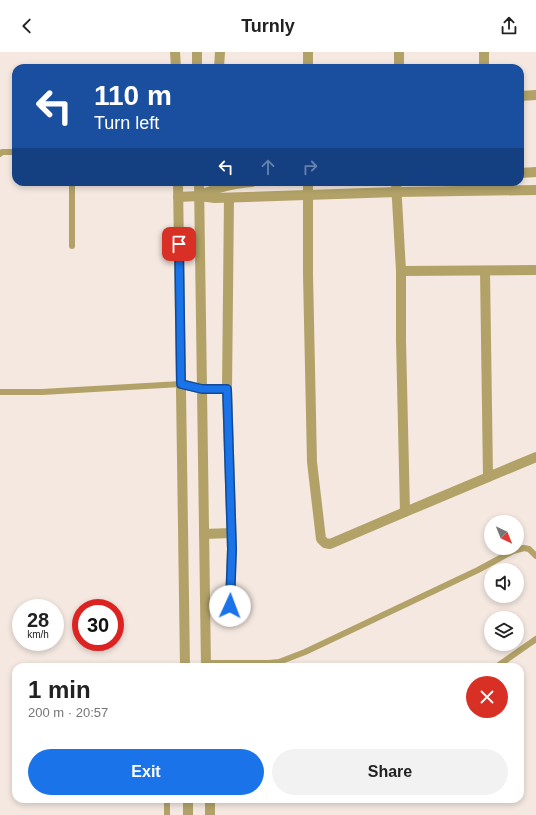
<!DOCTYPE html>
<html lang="en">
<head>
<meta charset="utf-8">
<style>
  body { margin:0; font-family:Arial,sans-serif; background:#f2f2f2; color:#222; height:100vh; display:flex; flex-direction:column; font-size:15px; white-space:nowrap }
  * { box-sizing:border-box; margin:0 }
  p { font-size:13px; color:#767676 }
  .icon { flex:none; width:22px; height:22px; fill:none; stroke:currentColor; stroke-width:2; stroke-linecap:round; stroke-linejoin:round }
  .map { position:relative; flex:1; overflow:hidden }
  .details { position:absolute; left:12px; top:611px; width:512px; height:140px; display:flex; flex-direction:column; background:#fff; border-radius:12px; box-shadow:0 2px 6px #0003 }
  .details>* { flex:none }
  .hud { position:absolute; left:12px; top:12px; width:512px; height:122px; border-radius:12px; box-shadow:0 2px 6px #0003; background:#1a4fa0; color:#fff; overflow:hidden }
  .needle { width:26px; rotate:137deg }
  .buttons { position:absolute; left:484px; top:463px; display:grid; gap:8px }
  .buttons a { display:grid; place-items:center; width:40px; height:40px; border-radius:50%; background:#fff; box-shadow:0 2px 6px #0003; font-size:20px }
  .speed { position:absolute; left:12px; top:547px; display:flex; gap:8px; font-size:20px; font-weight:700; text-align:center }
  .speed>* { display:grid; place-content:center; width:52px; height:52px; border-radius:50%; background:#fff; box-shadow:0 2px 6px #0003; line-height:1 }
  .speed small { font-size:10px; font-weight:400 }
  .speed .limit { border:6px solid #d22; background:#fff; color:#111 }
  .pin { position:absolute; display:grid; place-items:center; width:34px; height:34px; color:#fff; margin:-17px; border-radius:8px; box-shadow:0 2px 6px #0006 }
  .me { position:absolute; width:44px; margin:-22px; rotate:2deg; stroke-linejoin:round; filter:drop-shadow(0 0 3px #0008) }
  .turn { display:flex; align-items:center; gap:14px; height:84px; padding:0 16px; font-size:18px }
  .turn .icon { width:52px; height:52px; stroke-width:2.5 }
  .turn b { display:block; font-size:28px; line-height:34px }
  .lanes { display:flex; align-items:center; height:38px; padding:0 16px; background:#0003; justify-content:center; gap:20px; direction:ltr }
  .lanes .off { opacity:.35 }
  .round { display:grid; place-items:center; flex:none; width:42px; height:42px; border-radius:21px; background:#f2f2f2 }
  .overview { display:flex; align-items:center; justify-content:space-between; height:68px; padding:0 16px }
  h1 { font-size:24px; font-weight:700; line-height:30px }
  .cta { display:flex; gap:8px; margin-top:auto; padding:8px 16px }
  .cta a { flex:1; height:46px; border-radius:24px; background:#1a73e8; color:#fff; font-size:16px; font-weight:700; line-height:46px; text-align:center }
  .cta a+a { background:#f2f2f2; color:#222 }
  header { display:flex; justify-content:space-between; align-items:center; height:52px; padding:0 16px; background:#fff; font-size:18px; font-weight:700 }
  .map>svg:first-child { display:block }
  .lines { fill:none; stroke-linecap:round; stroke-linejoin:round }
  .lane { stroke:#b2a268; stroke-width:6 }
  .street { stroke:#b2a268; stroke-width:10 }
  .route-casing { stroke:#114b97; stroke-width:10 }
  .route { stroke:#1a73e8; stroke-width:7 }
</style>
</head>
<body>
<header><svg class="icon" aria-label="back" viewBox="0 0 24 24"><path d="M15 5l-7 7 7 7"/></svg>Turnly<svg class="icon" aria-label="share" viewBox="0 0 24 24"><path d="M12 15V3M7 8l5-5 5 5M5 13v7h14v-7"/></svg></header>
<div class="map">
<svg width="536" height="763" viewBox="0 0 536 763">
  <rect width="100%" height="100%" fill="#f4e8e0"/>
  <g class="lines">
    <!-- lane -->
    <g class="lane">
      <path d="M 0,102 L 2,100 L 16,100"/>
      <path d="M 72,130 L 72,194"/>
      <path d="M 0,340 L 42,340 L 181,332"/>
      <path d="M 206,611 L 269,611 L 279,610 L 305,600 L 478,518 L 513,499 L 524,496 L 529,497 L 536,504"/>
      <path d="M 499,613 L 536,587"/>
      <path d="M 167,747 L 167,763"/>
    </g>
    <!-- street -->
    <g class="street">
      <path d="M 175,0 L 176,16"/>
      <path d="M 197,0 L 197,16"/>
      <path d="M 308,0 L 308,16"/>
      <path d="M 219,16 L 220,0"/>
      <path d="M 399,16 L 399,0"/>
      <path d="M 484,16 L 484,0"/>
      <path d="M 520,44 L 536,43"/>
      <path d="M 520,121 L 536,120"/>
      <path d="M 178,130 L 185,615"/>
      <path d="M 199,130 L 206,615"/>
      <path d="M 308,130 L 308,222 L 312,410 L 321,487 L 325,491 L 330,492 L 405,460"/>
      <path d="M 396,130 L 401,219"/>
      <path d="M 199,144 C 219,135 230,132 252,130"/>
      <path d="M 178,145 L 199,144 L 215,146 L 397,140 L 536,138"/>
      <path d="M 229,146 L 227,337 L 232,497 L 229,569"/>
      <path d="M 536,218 L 401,219 L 401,288 L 405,460 L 536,405"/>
      <path d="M 485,219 L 488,425"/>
      <path d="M 181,332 L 202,337 L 227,337"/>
      <path d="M 204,482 L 231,481"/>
      <path d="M 188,747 L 188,763"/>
      <path d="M 210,747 L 210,763"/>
    </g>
  </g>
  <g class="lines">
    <!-- route casing -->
    <g class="route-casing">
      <path id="route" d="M 179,192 L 181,332 L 202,337 L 227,337 L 232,497 L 230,554"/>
    </g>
    <!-- route -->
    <use href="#route" class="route"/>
  </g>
</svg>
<div class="buttons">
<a><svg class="needle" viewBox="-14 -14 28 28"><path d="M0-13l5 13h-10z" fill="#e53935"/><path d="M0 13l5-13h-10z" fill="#767676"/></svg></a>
<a><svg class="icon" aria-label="sound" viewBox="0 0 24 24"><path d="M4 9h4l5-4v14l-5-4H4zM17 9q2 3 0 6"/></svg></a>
<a><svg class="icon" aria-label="layers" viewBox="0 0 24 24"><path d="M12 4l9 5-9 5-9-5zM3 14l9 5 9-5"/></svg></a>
</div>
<div class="speed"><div>28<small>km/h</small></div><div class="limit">30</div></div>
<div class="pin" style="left:179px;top:192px;background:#d93025"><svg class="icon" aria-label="arrive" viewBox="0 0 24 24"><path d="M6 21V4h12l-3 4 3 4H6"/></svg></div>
<svg class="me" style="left:230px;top:554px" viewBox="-20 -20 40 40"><circle r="19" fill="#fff"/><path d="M0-13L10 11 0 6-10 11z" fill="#1a73e8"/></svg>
<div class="hud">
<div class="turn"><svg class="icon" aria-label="left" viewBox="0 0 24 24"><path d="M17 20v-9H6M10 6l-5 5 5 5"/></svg><div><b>110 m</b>Turn left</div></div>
<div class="lanes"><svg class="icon" aria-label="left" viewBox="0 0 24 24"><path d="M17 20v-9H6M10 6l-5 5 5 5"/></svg><svg class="icon off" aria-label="ahead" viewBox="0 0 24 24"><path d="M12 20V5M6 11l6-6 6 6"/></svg><svg class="icon off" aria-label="right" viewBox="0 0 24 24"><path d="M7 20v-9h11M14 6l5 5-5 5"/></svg></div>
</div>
<section class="details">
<div class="overview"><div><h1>1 min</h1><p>200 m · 20:57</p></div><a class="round" style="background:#d93025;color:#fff"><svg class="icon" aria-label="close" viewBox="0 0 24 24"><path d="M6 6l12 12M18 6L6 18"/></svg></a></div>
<div class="cta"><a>Exit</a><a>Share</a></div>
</section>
</div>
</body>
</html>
